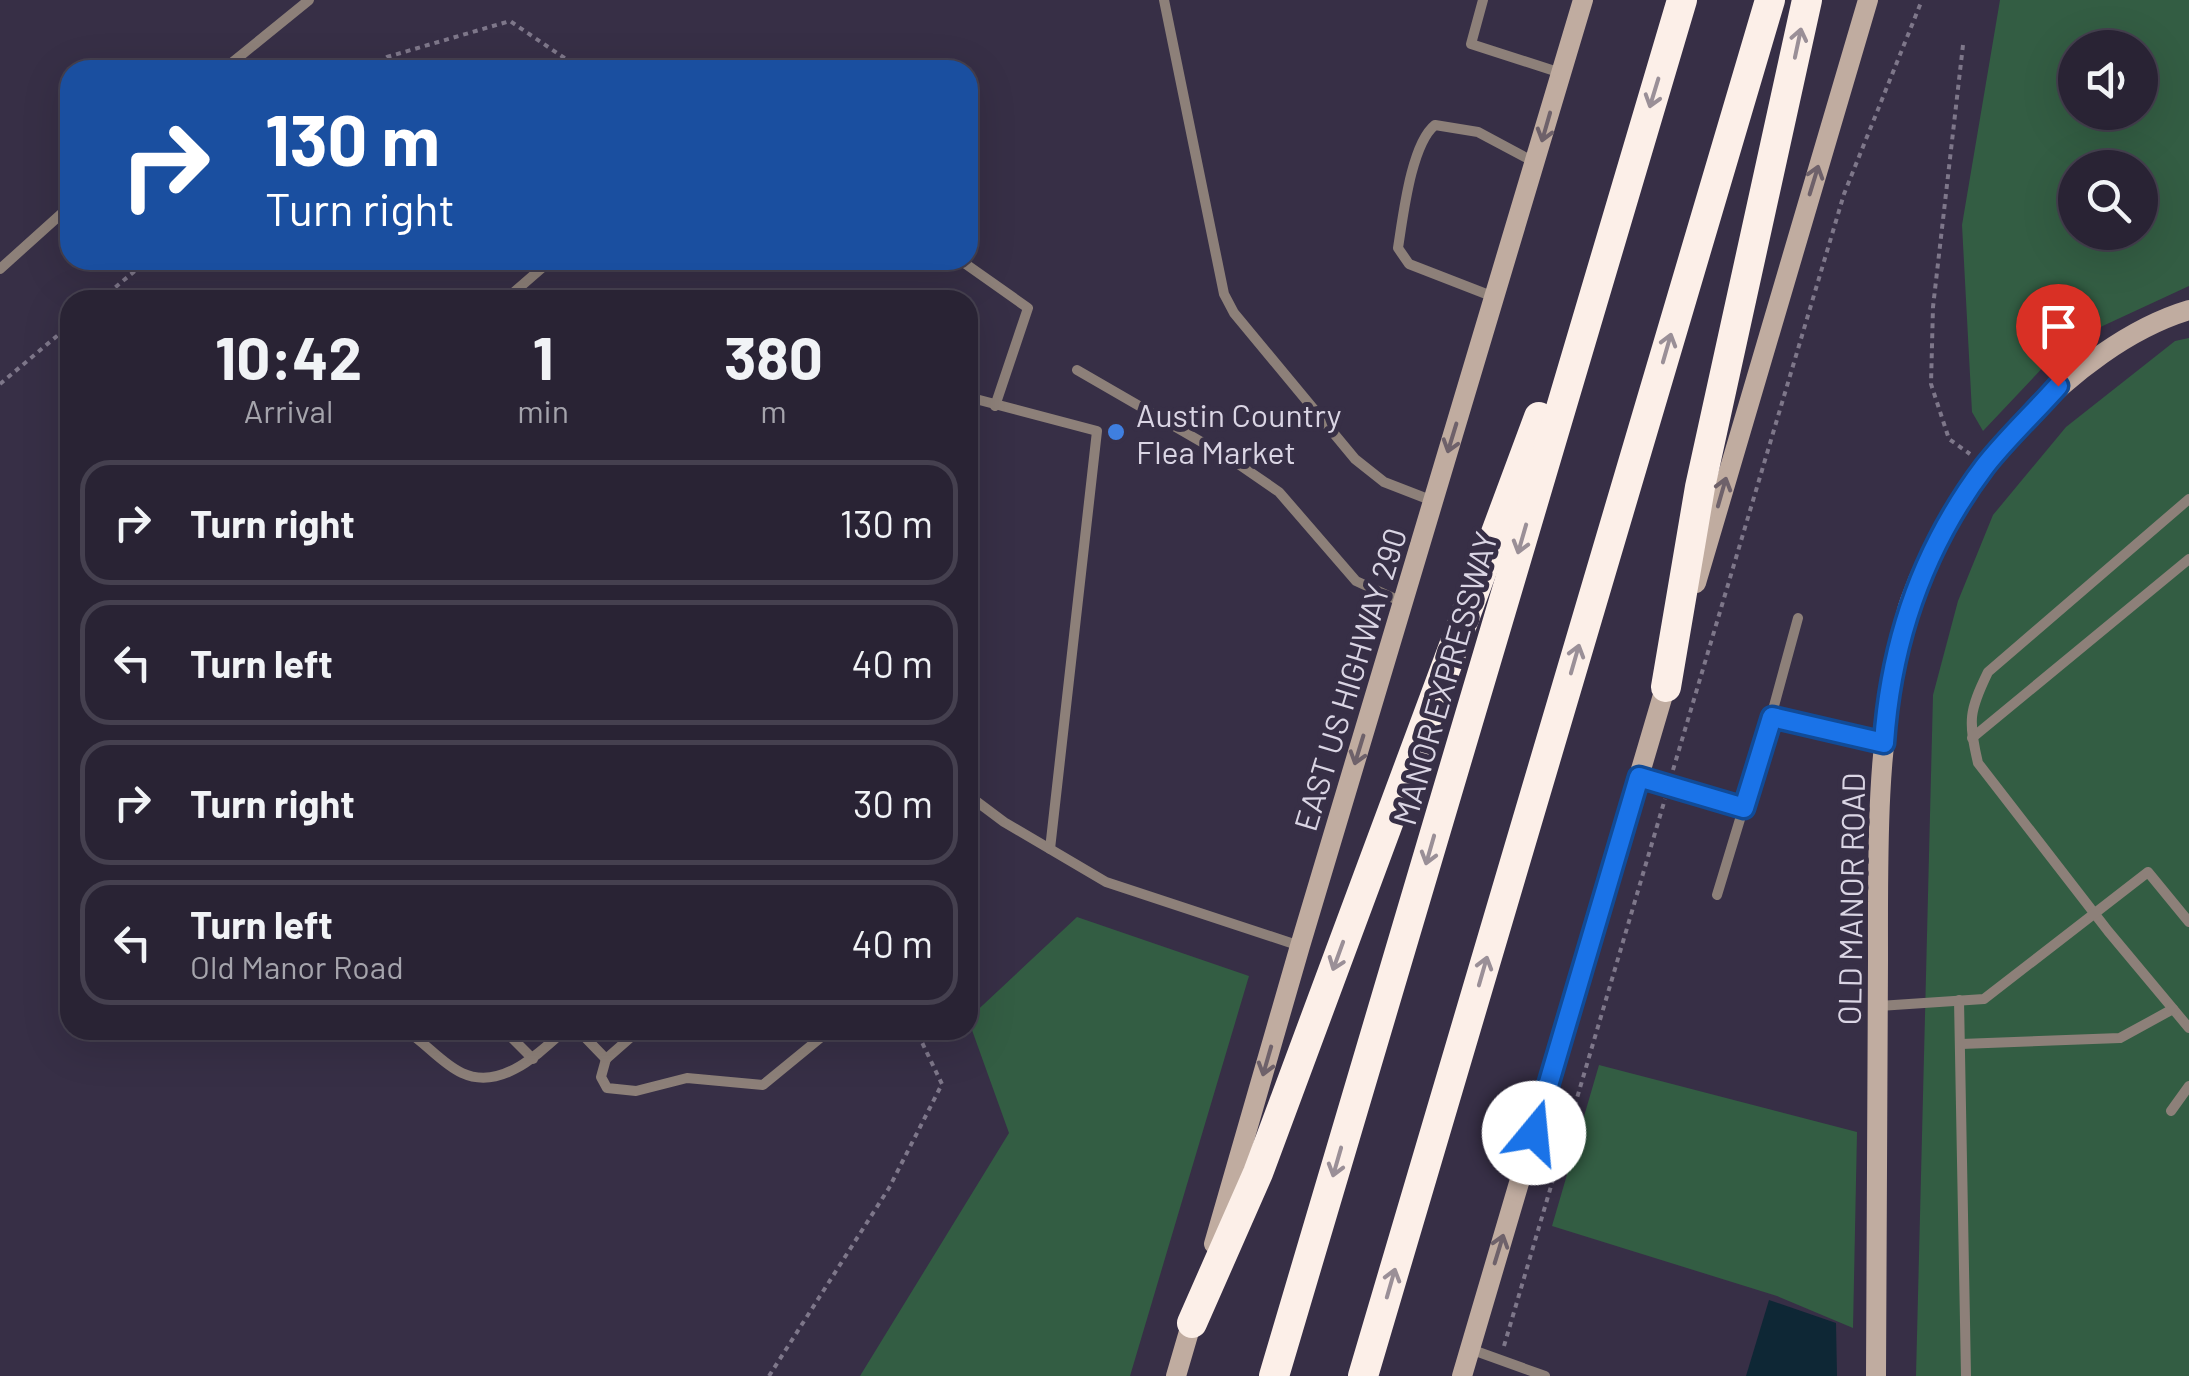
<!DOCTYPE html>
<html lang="en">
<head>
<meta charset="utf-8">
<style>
  body { margin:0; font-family:Barlow,sans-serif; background:#312b3c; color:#f1f3f6; height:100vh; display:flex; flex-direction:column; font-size:38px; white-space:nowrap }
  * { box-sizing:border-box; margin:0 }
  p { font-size:32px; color:#a5a4ac }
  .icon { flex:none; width:55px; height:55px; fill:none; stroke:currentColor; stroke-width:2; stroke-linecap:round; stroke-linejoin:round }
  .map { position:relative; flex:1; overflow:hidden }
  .drawer { position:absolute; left:60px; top:290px; width:918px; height:750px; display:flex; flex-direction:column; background:#292334; border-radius:30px; box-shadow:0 10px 40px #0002,0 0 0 2px #45404f }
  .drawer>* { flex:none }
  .guide { position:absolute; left:60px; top:60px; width:918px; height:210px; border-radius:30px; box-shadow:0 10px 40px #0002,0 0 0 2px #45404f; background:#1a4fa0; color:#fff; overflow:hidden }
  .buttons { position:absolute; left:2058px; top:30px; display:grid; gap:20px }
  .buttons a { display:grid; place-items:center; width:100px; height:100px; border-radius:50%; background:#292334; box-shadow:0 10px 40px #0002,0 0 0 2px #45404f; font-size:50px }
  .pin { position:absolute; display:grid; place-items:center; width:85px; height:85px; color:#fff; margin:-102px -42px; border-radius:50% 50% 50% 0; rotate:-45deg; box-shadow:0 0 10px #0007 }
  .pin .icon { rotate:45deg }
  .me { position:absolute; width:110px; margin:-55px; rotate:17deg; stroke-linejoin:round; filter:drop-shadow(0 0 8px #0008) }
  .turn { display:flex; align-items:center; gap:35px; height:210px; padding:0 40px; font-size:45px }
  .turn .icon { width:130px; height:130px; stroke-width:2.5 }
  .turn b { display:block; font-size:70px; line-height:85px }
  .eta { display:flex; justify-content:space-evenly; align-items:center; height:170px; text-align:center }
  .eta b { font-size:60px; font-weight:700; line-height:70px }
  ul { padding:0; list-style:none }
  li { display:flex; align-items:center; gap:30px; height:125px; margin:0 20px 15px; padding:0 20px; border:5px solid #45404f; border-radius:30px }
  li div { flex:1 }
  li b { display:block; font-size:38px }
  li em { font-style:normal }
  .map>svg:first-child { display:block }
  .green { fill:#335d43; fill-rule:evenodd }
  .water { fill:#0e2735 }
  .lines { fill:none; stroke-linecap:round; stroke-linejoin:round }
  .path { stroke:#7e778a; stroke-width:4; stroke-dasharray:5 5; stroke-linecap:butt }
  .lane { stroke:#8d8079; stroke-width:10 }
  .secondary { stroke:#c0aca0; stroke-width:20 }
  .highway { stroke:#fcefe8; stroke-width:30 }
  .oneway { stroke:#9a8f97 }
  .oneway2 { stroke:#6e616a }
  .route-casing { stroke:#114b97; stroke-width:25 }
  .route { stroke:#1a73e8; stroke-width:18 }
  .shop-dot { fill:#3f7fe0; stroke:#372f46; stroke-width:4 }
  .labels { text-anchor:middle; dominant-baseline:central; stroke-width:10; stroke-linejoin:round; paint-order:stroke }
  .poi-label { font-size:32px; fill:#dad5e4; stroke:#372f46; text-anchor:start }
  .street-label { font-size:32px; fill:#dad5e4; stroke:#372f46 }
</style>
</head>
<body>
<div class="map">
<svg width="2189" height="1376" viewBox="0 0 2189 1376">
  <rect width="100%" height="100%" fill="#372f46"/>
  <!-- green -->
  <g class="green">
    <path d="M 2000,0 L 2189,0 L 2189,286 L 2066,343 L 1983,431 L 1972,412 L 1962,225 ZM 2075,48 L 2140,48 L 2140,112 L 2075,112 ZM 2075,168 L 2140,168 L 2140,232 L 2075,232 Z"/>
    <path d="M 2189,338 L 2189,1376 L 1916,1376 L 1933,695 L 1958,601 L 1993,515 L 2066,427 L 2175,341 Z"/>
    <path d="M 1077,917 L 1249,976 L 1130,1376 L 860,1376 L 1009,1133 L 968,1019 Z"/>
    <path d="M 1599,1065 L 1857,1132 L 1853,1328 L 1777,1296 L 1552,1226 Z"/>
  </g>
  <!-- water -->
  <path class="water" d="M 1769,1300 L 1836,1323 L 1837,1376 L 1746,1376 Z"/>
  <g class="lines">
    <!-- path -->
    <g class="path">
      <path d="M 1963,45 L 1933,307 L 1931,384 L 1949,439 L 1970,454"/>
      <path d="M 371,70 L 387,57 L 510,21 L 582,70"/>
      <path d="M 100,300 L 148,260"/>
      <path d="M 0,384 L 70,325"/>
      <path d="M 1673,770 L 1844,194 L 1922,0"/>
      <path d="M 1504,1346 L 1665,799"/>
      <path d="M 769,1376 L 889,1188 L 942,1084 L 916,1030"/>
    </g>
    <!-- lane -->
    <g class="lane">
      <path d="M 1164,0 L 1224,294 L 1234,313 L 1355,459 L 1384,482 L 1433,501"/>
      <path d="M 1483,0 L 1471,44 L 1561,73"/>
      <path d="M 223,70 L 309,0"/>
      <path d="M 960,260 L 1028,308 L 995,406"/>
      <path d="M 0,269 L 70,206"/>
      <path d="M 1494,297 L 1409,264 L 1398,248 C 1403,217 1411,144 1435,125 L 1478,132 L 1536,163"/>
      <path d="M 505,300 L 551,260"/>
      <path d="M 1077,370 L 1231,459 L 1279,492 L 1356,581 L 1402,602"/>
      <path d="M 968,397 L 1097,431 L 1050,849"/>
      <path d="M 2189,499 L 1988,672 C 1969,711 1968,720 1978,763 L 2108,931 L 2189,1028"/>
      <path d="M 1798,618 L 1771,717 L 1883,743"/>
      <path d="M 1972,738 L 2189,559"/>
      <path d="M 1639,777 L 1743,807"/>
      <path d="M 968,795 L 1004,822 L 1106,882 L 1300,946"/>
      <path d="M 1717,895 L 1771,717"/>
      <path d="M 1959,1000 L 1966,1376"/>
      <path d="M 1879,1006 L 1984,999 L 2148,872 L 2189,922"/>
      <path d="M 405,1030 C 425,1042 442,1064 462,1073 C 501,1091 538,1054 565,1030"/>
      <path d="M 504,1030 L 533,1059"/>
      <path d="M 578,1030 L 606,1059 L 639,1030"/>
      <path d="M 1961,1044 L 2120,1038 L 2173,1009"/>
      <path d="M 606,1059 L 601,1077 L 607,1088 L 636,1091 L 687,1078 L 763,1085 L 830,1030"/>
      <path d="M 2171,1111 L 2189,1086"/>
      <path d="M 1470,1349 L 1545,1376"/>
    </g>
    <!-- secondary -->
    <g class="secondary">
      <path d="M 1696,583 L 1868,0"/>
      <path d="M 1214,1244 L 1300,946 L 1583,0"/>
      <path d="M 1176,1376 L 1195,1311"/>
      <path d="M 1462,1376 L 1668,678"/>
      <path d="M 1876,1376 C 1877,1237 1877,1099 1878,960 C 1878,858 1876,753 1898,652 C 1902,635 1904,617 1910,601 C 1950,487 2072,345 2189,310"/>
    </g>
    <!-- highway -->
    <g class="highway">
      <path d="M 1666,687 L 1700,487 L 1807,0"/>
      <path d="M 1192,1323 L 1258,1173 L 1539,417"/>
      <path d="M 1274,1376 L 1682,0"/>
      <path d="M 1363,1376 L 1770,0"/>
    </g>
  </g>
  <!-- one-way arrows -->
  <defs><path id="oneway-shaft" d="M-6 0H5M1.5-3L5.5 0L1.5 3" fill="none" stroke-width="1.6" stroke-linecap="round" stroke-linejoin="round" transform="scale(2.5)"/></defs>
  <g class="oneway">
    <use href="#oneway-shaft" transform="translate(1798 43) rotate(-78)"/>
    <use href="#oneway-shaft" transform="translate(1654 93) rotate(107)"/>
    <use href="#oneway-shaft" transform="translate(1667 348) rotate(-74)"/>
    <use href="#oneway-shaft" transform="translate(1522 539) rotate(106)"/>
    <use href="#oneway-shaft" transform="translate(1575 659) rotate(-74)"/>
    <use href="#oneway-shaft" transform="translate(1430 850) rotate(106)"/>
    <use href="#oneway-shaft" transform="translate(1338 956) rotate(110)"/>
    <use href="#oneway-shaft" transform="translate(1483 971) rotate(-74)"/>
    <use href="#oneway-shaft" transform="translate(1337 1162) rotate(106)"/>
    <use href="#oneway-shaft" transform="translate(1391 1283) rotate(-74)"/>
  </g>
  <g class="oneway2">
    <use href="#oneway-shaft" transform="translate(1546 127) rotate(106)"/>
    <use href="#oneway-shaft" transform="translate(1814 180) rotate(-73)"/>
    <use href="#oneway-shaft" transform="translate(1452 438) rotate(107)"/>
    <use href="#oneway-shaft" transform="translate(1722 492) rotate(-74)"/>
    <use href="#oneway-shaft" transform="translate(1359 750) rotate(107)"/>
    <use href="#oneway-shaft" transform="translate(1267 1061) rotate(106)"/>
    <use href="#oneway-shaft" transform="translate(1499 1249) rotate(-73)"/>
  </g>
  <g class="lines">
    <!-- route casing -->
    <g class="route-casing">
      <path id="route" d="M 1534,1133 L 1639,777 L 1744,808 L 1772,717 L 1884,743 C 1891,641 1923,548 1985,466 C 2007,438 2034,413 2058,386"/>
    </g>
    <!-- route -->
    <use href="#route" class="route"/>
  </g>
  <!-- markers -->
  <circle class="shop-dot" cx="1116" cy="432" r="10"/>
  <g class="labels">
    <!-- poi labels -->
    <g class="poi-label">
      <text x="1136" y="414">Austin Country<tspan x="1136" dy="37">Flea Market</tspan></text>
    </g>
    <!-- street labels -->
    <g class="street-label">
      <text transform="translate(1444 678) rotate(-74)">MANOR EXPRESSWAY</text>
      <text transform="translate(1349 679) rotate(-73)">EAST US HIGHWAY 290</text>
      <text transform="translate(1850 899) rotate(-89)">OLD MANOR ROAD</text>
    </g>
  </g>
</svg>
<div class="buttons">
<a><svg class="icon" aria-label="sound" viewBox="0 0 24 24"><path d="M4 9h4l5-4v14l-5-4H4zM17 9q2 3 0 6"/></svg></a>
<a><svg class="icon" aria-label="search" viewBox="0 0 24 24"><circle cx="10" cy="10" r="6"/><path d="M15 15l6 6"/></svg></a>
</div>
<div class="pin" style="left:2058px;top:386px;background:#d93025"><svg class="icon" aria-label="arrive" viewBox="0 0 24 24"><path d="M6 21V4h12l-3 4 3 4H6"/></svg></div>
<svg class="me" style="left:1534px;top:1133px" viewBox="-20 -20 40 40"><circle r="19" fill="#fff"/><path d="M0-13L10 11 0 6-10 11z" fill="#1a73e8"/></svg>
<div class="guide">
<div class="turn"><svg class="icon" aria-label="right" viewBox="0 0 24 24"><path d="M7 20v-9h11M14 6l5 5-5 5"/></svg><div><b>130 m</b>Turn right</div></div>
</div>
<section class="drawer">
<div class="eta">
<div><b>10:42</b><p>Arrival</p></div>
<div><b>1</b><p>min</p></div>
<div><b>380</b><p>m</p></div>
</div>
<ul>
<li><svg class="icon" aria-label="right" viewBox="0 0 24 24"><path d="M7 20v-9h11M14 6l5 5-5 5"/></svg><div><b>Turn right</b></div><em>130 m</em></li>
<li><svg class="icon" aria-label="left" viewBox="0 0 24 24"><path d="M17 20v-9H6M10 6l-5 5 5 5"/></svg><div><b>Turn left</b></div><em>40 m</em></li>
<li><svg class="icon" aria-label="right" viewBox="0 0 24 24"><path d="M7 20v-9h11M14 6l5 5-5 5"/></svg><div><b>Turn right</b></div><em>30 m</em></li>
<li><svg class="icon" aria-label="left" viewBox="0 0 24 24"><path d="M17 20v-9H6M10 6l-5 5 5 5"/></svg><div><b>Turn left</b><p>Old Manor Road</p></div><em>40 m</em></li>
</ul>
</section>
</div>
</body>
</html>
